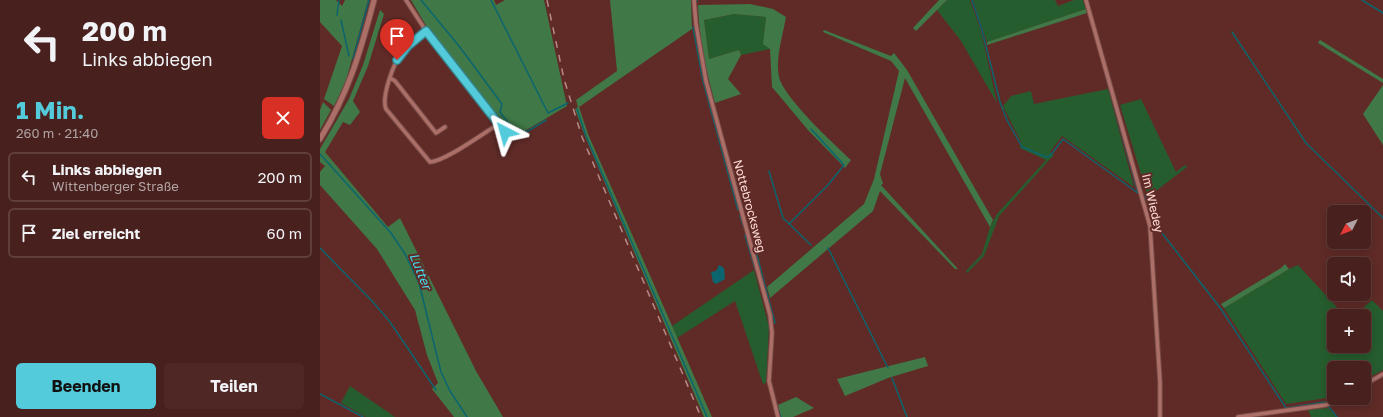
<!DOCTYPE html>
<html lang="de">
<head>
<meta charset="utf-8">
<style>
  body { margin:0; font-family:"Golos Text",sans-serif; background:#4f2826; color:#f1f3f6; height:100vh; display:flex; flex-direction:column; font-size:15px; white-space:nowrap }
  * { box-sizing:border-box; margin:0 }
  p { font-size:13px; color:#b1a3a4 }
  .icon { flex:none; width:22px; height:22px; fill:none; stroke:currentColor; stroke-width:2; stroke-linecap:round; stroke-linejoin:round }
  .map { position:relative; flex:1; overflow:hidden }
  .drawer { display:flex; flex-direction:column; background:#48201d; width:320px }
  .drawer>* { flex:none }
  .guide { background:#48201d; color:#f1f3f6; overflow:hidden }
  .needle { width:26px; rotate:228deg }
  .fabs { position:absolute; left:1007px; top:205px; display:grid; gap:8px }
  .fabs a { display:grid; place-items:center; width:44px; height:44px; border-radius:6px; background:#48201d; box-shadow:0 2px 10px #0003,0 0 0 1px #603e3b; font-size:20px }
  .pin { position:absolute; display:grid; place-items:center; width:34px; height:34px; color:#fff; margin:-41px -17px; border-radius:50% 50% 50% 0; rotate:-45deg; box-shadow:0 0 4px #0007 }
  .pin .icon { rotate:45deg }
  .me { position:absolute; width:44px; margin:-22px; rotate:321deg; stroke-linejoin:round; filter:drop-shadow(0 0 3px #0008) }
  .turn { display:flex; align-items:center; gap:14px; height:84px; padding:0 16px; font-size:18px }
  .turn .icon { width:52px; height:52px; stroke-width:2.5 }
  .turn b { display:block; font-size:28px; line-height:34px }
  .round { display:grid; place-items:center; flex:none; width:42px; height:42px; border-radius:6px; background:#4f2826 }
  .summary { display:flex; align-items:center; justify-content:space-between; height:68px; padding:0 16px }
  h1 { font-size:24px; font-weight:700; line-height:30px; color:#53cbda }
  .button { display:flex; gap:8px; margin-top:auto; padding:8px 16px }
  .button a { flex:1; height:46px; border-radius:6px; background:#53cbda; color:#111; font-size:16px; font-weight:700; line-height:46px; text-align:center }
  .button a+a { background:#4f2826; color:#f1f3f6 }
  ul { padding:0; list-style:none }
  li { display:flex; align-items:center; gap:12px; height:50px; margin:0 8px 6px; padding:0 8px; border:2px solid #603e3b; border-radius:6px }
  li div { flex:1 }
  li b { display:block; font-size:15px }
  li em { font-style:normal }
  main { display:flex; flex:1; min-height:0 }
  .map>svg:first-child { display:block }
  .green { fill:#265d2e }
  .forest { fill:#407847 }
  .water { fill:#0b656f }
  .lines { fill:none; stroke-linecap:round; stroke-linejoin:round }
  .stream { stroke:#0b656f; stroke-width:1.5 }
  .minor-casing { stroke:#764a46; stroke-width:5.5 }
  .secondary-casing { stroke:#764a46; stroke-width:7 }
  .minor { stroke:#ab6f68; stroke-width:3.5 }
  .secondary { stroke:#ab6f68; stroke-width:5 }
  .rail { stroke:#b68b87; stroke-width:1.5; stroke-dasharray:7 7; stroke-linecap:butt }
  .route-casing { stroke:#36848e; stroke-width:10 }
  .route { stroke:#53cbda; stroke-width:7 }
  .labels { text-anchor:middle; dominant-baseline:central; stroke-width:4; stroke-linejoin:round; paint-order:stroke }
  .street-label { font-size:12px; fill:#fddbd7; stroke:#602b27 }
  .water-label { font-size:13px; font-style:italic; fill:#43dcee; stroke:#602b27 }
</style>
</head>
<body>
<main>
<section class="drawer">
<div class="guide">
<div class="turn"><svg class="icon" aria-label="left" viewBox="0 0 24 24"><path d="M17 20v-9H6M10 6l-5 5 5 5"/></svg><div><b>200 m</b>Links abbiegen</div></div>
</div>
<div class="summary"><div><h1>1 Min.</h1><p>260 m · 21:40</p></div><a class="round" style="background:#d93025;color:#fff"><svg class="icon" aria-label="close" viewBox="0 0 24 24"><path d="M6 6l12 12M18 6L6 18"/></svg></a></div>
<ul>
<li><svg class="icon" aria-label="left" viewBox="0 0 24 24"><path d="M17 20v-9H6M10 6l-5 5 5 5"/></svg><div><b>Links abbiegen</b><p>Wittenberger Straße</p></div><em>200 m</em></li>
<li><svg class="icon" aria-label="arrive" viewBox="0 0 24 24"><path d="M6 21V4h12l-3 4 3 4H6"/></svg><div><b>Ziel erreicht</b></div><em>60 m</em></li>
</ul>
<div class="button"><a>Beenden</a><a>Teilen</a></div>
</section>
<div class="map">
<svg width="1063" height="417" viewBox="0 0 1063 417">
  <rect width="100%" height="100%" fill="#602b27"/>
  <!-- green -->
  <g class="green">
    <path d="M 627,0 L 650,0 L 661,31 L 677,103 L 641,41 L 617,10 Z"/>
    <path d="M 653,0 L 735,0 L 738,6 L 754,0 L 763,0 L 766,9 L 667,42 Z"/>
    <path d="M 414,14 L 446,17 L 444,34 L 450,49 L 421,55 L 419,50 L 389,59 L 384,20 Z"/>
    <path d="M 788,89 L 814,187 L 742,136 L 730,152 L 734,155 L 731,158 L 679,216 L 664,256 L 647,273 L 646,271 L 662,254 L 670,227 L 677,214 L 726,160 L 700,148 L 701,142 L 683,106 L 691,96 L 711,91 L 714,104 Z"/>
    <path d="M 821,99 L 856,172 L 865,165 L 867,167 L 828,197 L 800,105 Z"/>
    <path d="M 978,265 L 1025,316 L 1014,316 L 1014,346 L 1044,346 L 1044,316 L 1034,316 L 1052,300 L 1063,311 L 1063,370 L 1044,380 L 1044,368 L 1014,368 L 1014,397 L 966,404 L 904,308 L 969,269 Z"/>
    <path d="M 434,270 L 449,327 L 446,383 L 443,384 L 415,301 L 357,338 L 352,326 Z"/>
    <path d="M 30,386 L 75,417 L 46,417 L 21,403 Z"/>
    <path d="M 1008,408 L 1016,417 L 991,417 L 988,410 Z"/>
  </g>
  <!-- forest -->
  <g class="forest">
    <path d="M 0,0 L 16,0 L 22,6 L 25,0 L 48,0 L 26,81 L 14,106 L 4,99 L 22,46 L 0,22 Z"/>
    <path d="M 91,0 L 174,0 L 176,5 L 185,0 L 224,0 L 247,106 L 198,135 L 191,134 L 108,29 Z"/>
    <path d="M 290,0 L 371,0 L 372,29 L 259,107 L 268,134 L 392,417 L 384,417 L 265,136 L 255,109 L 258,107 L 256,100 L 297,71 Z"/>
    <path d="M 619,0 L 627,0 L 596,31 L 593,28 Z"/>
    <path d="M 430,4 L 453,9 L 466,17 C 463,35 455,59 459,77 C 464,98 514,144 531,160 L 525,168 L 488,130 L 452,87 L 450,49 L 443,44 L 446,17 L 414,14 L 384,20 L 389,59 L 419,50 L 421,55 L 408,79 L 421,94 L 395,103 C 386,71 379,38 378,5 Z"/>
    <path d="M 766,9 L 767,13 L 667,45 L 667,42 Z"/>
    <path d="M 60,10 L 64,14 L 48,66 L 33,101 L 40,112 L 30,125 L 23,122 L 5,152 L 68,227 L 80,218 L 156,371 L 183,417 L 134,417 L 112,389 L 118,383 L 107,355 L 95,310 L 57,249 L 0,185 L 0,172 L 5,166 L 0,162 L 0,149 L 29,99 L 43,65 Z"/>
    <path d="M 504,30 L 571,56 L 574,53 L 587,70 L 673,220 L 670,227 L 585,78 L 560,174 L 563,184 L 561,185 L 638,269 L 635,269 L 560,191 L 553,211 L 450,298 L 447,287 L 544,204 L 554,179 L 579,71 L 571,61 L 503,32 Z"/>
    <path d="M 1000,40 L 1063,79 L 1063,83 L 998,43 Z"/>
    <path d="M 1063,85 L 1063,145 L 1043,114 Z"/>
    <path d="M 3,102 L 11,110 L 0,130 L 0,110 Z"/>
    <path d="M 965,264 L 969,269 L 904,308 L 901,304 L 961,268 Z"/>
    <path d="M 605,357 L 608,366 L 568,378 L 525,396 L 517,379 Z"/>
    <path d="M 476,397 L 494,408 L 473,417 L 461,417 L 458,405 Z"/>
  </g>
  <!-- water -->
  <path class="water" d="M 399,265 L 404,268 L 405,279 L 396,284 L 393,282 L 391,272 L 396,271 Z"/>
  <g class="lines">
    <!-- stream -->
    <g class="stream">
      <path d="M 101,0 L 139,46 L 182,104 L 180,112 L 196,133 L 198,131"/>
      <path d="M 171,0 L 228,113 L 248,103"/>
      <path d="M 377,0 L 377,1"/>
      <path d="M 652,0 L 662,30 L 680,102 L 687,120 L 702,147 L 726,157 L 730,156 L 743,139 L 818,193"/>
      <path d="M 1042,0 L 1063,13"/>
      <path d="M 17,15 L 19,0"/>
      <path d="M 21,20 L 29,56"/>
      <path d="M 373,27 L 383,81 L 418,210"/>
      <path d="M 912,32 L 986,143 L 1063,218"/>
      <path d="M 33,59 L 49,0"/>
      <path d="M 786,77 L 818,193"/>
      <path d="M 257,109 L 266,136 L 387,417"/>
      <path d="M 200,130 L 204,132 L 208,131 L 226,120"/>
      <path d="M 0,154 L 71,233 L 85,254 L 99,283 L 121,372 L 130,391 L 147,417"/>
      <path d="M 449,171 L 463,218 L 491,245"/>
      <path d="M 825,195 L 835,224 L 901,309 L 966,408 L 1005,402"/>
      <path d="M 420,216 L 424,228"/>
      <path d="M 469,224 L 508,185 L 524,165 L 491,129"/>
      <path d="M 425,235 L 435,269"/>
      <path d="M 434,244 L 455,323"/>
      <path d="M 0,248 L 52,301 L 70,322 L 116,390"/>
      <path d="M 508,248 L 568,368"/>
      <path d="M 572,378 L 587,417"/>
      <path d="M 0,394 L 43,417"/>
      <path d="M 1009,407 L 1017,417"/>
      <path d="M 458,409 L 461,417"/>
    </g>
    <!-- minor casing -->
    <g class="minor-casing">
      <g id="minor">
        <path d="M 86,0 L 106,31 L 185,132"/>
        <path d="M 374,0 L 376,24 L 386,81 L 450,315 L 452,333 L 449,381 L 458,417"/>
        <path d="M 766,0 L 830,226 L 840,382 L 840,417"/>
        <path d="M 106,31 C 98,38 88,44 82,52 C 74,62 61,97 66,109 L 110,162 C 126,161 163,133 179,124"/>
        <path d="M 70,78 L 75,81 L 116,133 L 125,127"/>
        <path d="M 1044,385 L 1063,374"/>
        <path d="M 918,417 L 1006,405 L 1021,398"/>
      </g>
    </g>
    <!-- secondary casing -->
    <g class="secondary-casing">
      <path id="secondary" d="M 0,139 C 29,92 40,53 54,0"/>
    </g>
    <!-- minor -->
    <use href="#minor" class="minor"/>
    <!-- secondary -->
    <use href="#secondary" class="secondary"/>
    <!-- rail -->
    <path class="rail" d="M 227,0 L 244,79 L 262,137 L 381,417"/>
  </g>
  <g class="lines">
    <!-- route casing -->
    <g class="route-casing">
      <path id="route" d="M 77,60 L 88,46 L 106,31 L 185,132"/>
    </g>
    <!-- route -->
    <use href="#route" class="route"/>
  </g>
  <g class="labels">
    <!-- street labels -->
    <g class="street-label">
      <text transform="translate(833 203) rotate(77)">Im Wiedey</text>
      <text transform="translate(430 206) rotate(75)">Nottebrocksweg</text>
    </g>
    <!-- water labels -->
    <g class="water-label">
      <text transform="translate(101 271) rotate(68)">Lutter</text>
    </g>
  </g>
</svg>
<div class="fabs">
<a><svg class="needle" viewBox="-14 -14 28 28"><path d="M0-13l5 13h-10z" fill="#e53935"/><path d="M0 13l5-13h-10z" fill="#b1a3a4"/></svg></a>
<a><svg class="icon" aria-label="sound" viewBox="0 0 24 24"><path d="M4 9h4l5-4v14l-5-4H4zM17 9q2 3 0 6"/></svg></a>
<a>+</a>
<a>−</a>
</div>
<div class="pin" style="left:77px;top:60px;background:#d93025"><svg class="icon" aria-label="arrive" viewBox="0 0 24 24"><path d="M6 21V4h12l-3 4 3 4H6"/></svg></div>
<svg class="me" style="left:185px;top:132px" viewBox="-20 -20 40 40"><path d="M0-17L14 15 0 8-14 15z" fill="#53cbda" stroke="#fff" stroke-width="4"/></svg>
</div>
</main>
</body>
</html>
